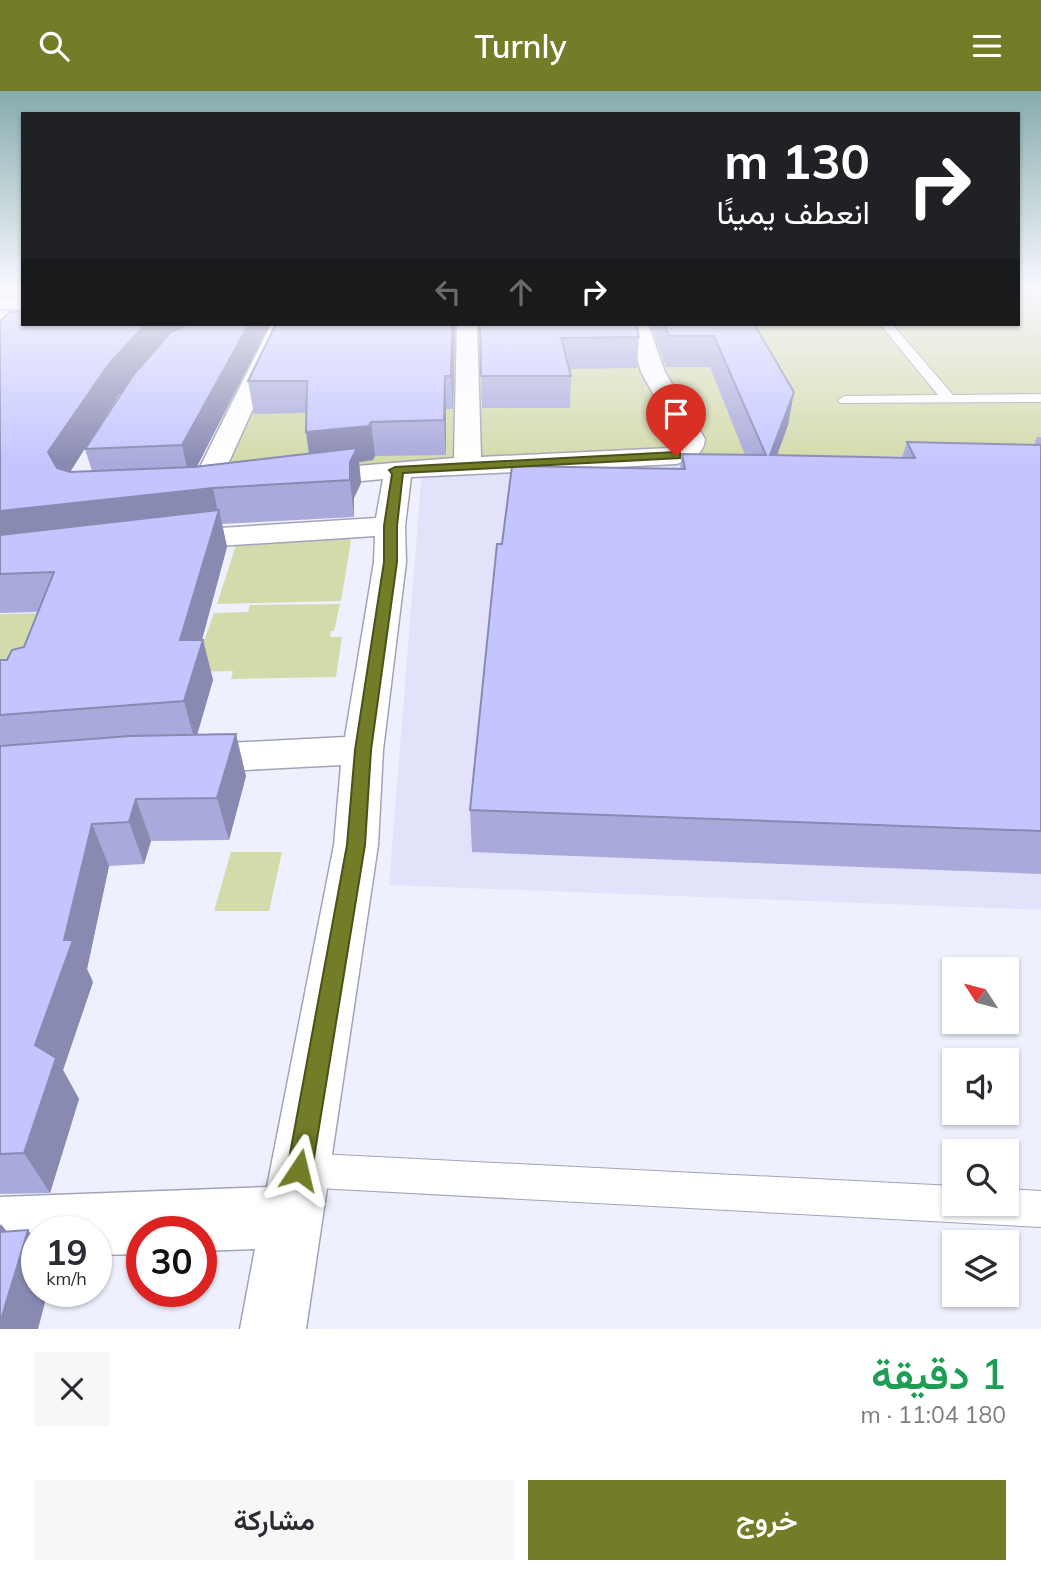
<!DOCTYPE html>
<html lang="ar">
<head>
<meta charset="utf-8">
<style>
  body { margin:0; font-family:Mulish,Vazirmatn,sans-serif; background:#f7f7f7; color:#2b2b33; direction:rtl; height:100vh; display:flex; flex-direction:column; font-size:26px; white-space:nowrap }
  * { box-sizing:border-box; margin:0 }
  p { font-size:23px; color:#7c7c81 }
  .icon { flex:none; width:38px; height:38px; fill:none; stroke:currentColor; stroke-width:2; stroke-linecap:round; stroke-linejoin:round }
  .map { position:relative; height:1238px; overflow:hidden; direction:ltr }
  .drawer { display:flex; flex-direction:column; background:#fff; flex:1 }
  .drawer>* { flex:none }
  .hud { position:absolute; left:21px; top:21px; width:999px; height:214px; border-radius:0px; box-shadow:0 2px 5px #0004; direction:rtl; background:#202124; color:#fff; overflow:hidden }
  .needle { width:46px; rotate:306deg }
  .tools { position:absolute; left:942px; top:866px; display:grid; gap:14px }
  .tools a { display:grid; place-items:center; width:77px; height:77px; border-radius:0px; background:#fff; box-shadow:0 2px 5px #0004; font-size:35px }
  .speed { position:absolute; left:21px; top:1125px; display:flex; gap:14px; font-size:35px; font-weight:700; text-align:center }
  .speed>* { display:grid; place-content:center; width:91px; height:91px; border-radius:50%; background:#fff; box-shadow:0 2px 5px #0004; line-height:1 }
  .speed small { font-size:18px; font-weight:400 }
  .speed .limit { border:10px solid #d22; background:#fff; color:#111 }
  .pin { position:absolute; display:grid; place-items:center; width:60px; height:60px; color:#fff; margin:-72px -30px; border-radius:50% 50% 50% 0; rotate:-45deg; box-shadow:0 0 7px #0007 }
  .pin .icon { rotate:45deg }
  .me { position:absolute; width:77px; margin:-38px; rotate:10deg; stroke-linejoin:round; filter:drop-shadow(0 0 5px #0008) }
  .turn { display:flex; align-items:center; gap:24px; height:147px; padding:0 35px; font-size:32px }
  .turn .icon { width:91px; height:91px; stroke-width:2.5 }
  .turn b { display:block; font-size:49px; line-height:60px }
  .lanes { display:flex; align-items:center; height:66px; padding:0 35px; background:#0003; justify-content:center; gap:35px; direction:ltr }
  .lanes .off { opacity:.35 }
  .round { display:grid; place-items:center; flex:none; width:74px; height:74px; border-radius:0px; background:#f7f7f7 }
  .summary { display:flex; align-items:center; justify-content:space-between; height:119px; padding:0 35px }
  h1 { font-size:42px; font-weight:600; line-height:52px; color:#1e9e55 }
  .button { display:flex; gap:14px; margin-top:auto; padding:14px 35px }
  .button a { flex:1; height:80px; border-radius:0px; background:#737c27; color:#fff; font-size:28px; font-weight:600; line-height:80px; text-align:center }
  .button a+a { background:#f7f7f7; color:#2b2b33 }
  header { display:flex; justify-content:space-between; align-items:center; height:91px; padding:0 35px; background:#737c27; color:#fff; font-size:32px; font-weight:600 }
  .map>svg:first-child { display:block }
  .built { fill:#e2e3fb }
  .green { fill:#d3dbab }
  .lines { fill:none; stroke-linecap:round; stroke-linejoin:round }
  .lane-casing { stroke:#a2a3b8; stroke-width:2 }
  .street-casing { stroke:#a2a3b8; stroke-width:3 }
  .lane { fill:#fff; fill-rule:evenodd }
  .street { fill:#fff; fill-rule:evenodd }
  .wall { fill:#a9a9db; fill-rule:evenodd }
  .shaded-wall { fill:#898ab2 }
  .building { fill:#c4c5ff; stroke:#898ab2; stroke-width:2 }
  .route { fill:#737c27; stroke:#4b5119; stroke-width:2 }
</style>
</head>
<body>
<header><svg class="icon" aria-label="menu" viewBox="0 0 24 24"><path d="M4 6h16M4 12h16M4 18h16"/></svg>Turnly<svg class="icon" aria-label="search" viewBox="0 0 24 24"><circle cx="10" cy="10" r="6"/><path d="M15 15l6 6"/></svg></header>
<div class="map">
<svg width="1041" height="1238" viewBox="0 0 1041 1238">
  <rect width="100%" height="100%" fill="#eff0fe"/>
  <!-- built -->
  <path class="built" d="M 1041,361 L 1041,819 L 389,794 L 422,378 Z"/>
  <!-- green -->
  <g class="green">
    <path d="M 1019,198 L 1041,198 L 1041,361 L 222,384 L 288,233 L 1018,233 Z"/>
    <path d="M 348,446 L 351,450 L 341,510 L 217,513 L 238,448 Z"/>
    <path d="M 340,513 L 334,540 L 331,540 L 330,546 L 342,546 L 336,586 L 231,588 L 233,580 L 193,581 L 214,522 L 248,521 L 250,514 Z"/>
    <path d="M 57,522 L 0,601 L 0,523 Z"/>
    <path d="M 231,761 L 282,761 L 269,820 L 214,820 Z"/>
  </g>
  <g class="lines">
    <!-- lane casing -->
    <g class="lane-casing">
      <g id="lane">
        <path d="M 880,233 L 892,233 L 953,304 L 1041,303 L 1041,311 L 840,312 L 838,309 L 845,305 L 938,304 Z"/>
        <path d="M 299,1062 L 954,1095 L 954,1113 L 1006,1113 L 1006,1098 L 1041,1100 L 1041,1136 L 299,1096 L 287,1091 L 281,1079 L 287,1067 Z"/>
      </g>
    </g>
    <!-- street casing -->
    <g class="street-casing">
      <g id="street">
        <rect x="0" y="206" width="23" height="12"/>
        <path d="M 271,233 L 291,233 L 216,400 L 212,406 L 202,409 L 192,406 L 188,400 Z"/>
        <path d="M 457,233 L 477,233 L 481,366 L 670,357 L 678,353 L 679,348 L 641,281 L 628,233 L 648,233 L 665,281 L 705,348 C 704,364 691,369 676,373 L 411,386 L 405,435 L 406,471 L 383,659 L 378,754 L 306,1238 L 240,1238 L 255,1158 L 201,1160 L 201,1141 L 142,1141 L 142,1163 L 96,1164 L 96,1141 L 37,1141 L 37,1167 L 0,1168 L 0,1106 L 267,1096 L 334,754 L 341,674 L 190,682 L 176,678 L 170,668 L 176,658 L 190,654 L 345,646 L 374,471 L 375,445 L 172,458 L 161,456 L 157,449 L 161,442 L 172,440 L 376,427 L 383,388 L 308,395 L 298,393 L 294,387 L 298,381 L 308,379 L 454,367 Z"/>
      </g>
    </g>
    <!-- lane -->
    <use href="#lane" class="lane"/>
    <!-- street -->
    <use href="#street" class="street"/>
  </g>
  <!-- wall -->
  <g class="wall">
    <path d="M 0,231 L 270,233 L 197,375 L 309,363 L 306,341 L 306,322 L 254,323 L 248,290 L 455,233 L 453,318 L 446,318 L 446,364 L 375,365 L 373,369 L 359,371 L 361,392 L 354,407 L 354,426 L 222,433 L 227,456 L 202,549 L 203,549 L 213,589 L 197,644 L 246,685 L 229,749 L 151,750 L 144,773 L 109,775 L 87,878 L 93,891 L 63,979 L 79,1008 L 50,1102 L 0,1103 L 0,569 L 7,569 L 24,556 L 38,521 L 0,522 ZM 128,293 L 85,358 L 92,380 L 70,381 L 118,305 Z"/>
    <path d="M 480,233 L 639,246 L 637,277 L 569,278 L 571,285 L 570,317 L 482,317 Z"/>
    <path d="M 650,233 L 754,233 L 794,301 L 788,334 L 777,364 L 902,367 L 907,351 L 1034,354 L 1037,346 L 1041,346 L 1041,783 L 472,761 L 470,719 L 502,453 L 680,378 L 682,363 L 745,364 L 710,276 L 666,276 Z"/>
  </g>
  <!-- shaded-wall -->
  <g class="shaded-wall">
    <path d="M 146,233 L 187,233 L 158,257 L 118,305 L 60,397 L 48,361 L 109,273 Z"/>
    <path d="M 249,233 L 270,233 L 190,389 L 182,354 Z"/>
    <path d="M 452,233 L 455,233 L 453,318 L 451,285 Z"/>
    <path d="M 445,285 L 446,318 L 446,364 L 444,329 Z"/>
    <path d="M 794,301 L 788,334 L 764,400 L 770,364 Z"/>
    <path d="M 371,331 L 375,365 L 373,369 L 359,371 L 361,392 L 354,407 L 354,426 L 350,389 L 311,376 L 306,341 Z"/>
    <path d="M 213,397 L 218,422 L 219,419 L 227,456 L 194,578 L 203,549 L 213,589 L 195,651 L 184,610 L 180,549 L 215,434 L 0,459 L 0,420 Z"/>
    <path d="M 236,643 L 246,685 L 229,749 L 217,707 Z"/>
    <path d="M 136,708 L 151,750 L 144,773 L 129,731 Z"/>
    <path d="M 92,733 L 109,775 L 87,878 L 93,891 L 63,979 L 79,1008 L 50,1102 L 24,1062 L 35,954 Z"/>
    <path d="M 1,1133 L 22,1160 L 28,1139 L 37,1151 L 37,1200 L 48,1200 L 38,1238 L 0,1238 L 0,1135 Z"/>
  </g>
  <!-- building -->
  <g class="building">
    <path d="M 10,221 L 23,221 L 23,233 L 146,233 L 109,273 L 48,361 L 57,377 L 70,381 L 194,376 L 357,357 L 350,371 L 350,389 L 213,397 L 0,420 L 0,231 Z"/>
    <path d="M 186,233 L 249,233 L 182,354 L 85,358 L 134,283 L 171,241 L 185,235 Z"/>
    <path d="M 276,233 L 452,233 L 451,285 L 445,285 L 444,329 L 371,331 L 369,335 L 306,341 L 307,290 L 248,290 Z"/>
    <path d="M 480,233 L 636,233 L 639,246 L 561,247 L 571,285 L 481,285 Z"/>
    <path d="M 664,233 L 754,233 L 794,301 L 770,364 L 915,367 L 907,351 L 1041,354 L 1041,740 L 470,719 L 497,453 L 502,453 L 512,375 L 685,378 L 682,363 L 766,364 L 714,245 L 669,245 Z"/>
    <path d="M 219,419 L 180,549 L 203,549 L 184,610 L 0,624 L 0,569 L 7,569 L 12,559 L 24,556 L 54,481 L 0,483 L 0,444 Z"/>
    <path d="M 236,643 L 217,707 L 136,708 L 129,731 L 92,733 L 64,849 L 73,849 L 35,954 L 56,967 L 24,1062 L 0,1063 L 0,655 L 130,645 Z"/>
    <path d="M 28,1139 L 0,1232 L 0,1141 Z"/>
  </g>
  <!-- sky -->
  <linearGradient id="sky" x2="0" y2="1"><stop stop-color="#86abac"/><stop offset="0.53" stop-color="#f8f8ff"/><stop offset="1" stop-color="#f8f8ff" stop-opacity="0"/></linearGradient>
  <rect width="1041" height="371" fill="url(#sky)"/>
  <!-- route -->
  <path class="route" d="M 676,361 L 680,362 L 680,367 L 403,382 L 397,435 L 397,471 L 371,659 L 365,754 L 312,1079 L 308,1088 L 299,1092 L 291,1088 L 287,1079 L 347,754 L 355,659 L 384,471 L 384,435 L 392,383 L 389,379 L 395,376 Z"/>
</svg>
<div class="tools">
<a><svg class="needle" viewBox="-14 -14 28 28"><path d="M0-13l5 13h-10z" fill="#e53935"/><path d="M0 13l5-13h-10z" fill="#7c7c81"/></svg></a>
<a><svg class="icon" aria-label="sound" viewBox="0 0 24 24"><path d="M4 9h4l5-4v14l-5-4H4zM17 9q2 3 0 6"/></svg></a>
<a><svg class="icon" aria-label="search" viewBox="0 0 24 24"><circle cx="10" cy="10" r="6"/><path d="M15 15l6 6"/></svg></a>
<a><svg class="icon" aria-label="layers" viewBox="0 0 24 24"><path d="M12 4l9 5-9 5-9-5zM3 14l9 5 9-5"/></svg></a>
</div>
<div class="speed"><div>19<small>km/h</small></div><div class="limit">30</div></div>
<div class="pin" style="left:676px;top:365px;background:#d93025"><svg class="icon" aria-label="arrive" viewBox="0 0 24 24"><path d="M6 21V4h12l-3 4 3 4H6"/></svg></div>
<svg class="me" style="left:299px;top:1079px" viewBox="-20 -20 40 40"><path d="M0-17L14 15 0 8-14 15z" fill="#737c27" stroke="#fff" stroke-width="4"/></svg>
<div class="hud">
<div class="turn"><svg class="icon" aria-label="right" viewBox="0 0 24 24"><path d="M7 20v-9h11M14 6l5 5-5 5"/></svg><div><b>130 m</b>انعطف يمينًا</div></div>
<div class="lanes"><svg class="icon off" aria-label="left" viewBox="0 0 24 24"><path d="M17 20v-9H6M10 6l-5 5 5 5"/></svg><svg class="icon off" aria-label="ahead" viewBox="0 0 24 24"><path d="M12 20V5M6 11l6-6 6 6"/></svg><svg class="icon" aria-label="right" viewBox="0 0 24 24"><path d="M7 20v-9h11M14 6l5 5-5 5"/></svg></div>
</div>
</div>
<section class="drawer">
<div class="summary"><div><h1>1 دقيقة</h1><p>180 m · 11:04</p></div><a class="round"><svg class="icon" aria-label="close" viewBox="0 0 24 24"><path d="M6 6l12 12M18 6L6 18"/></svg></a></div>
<div class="button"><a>خروج</a><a>مشاركة</a></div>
</section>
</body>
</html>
